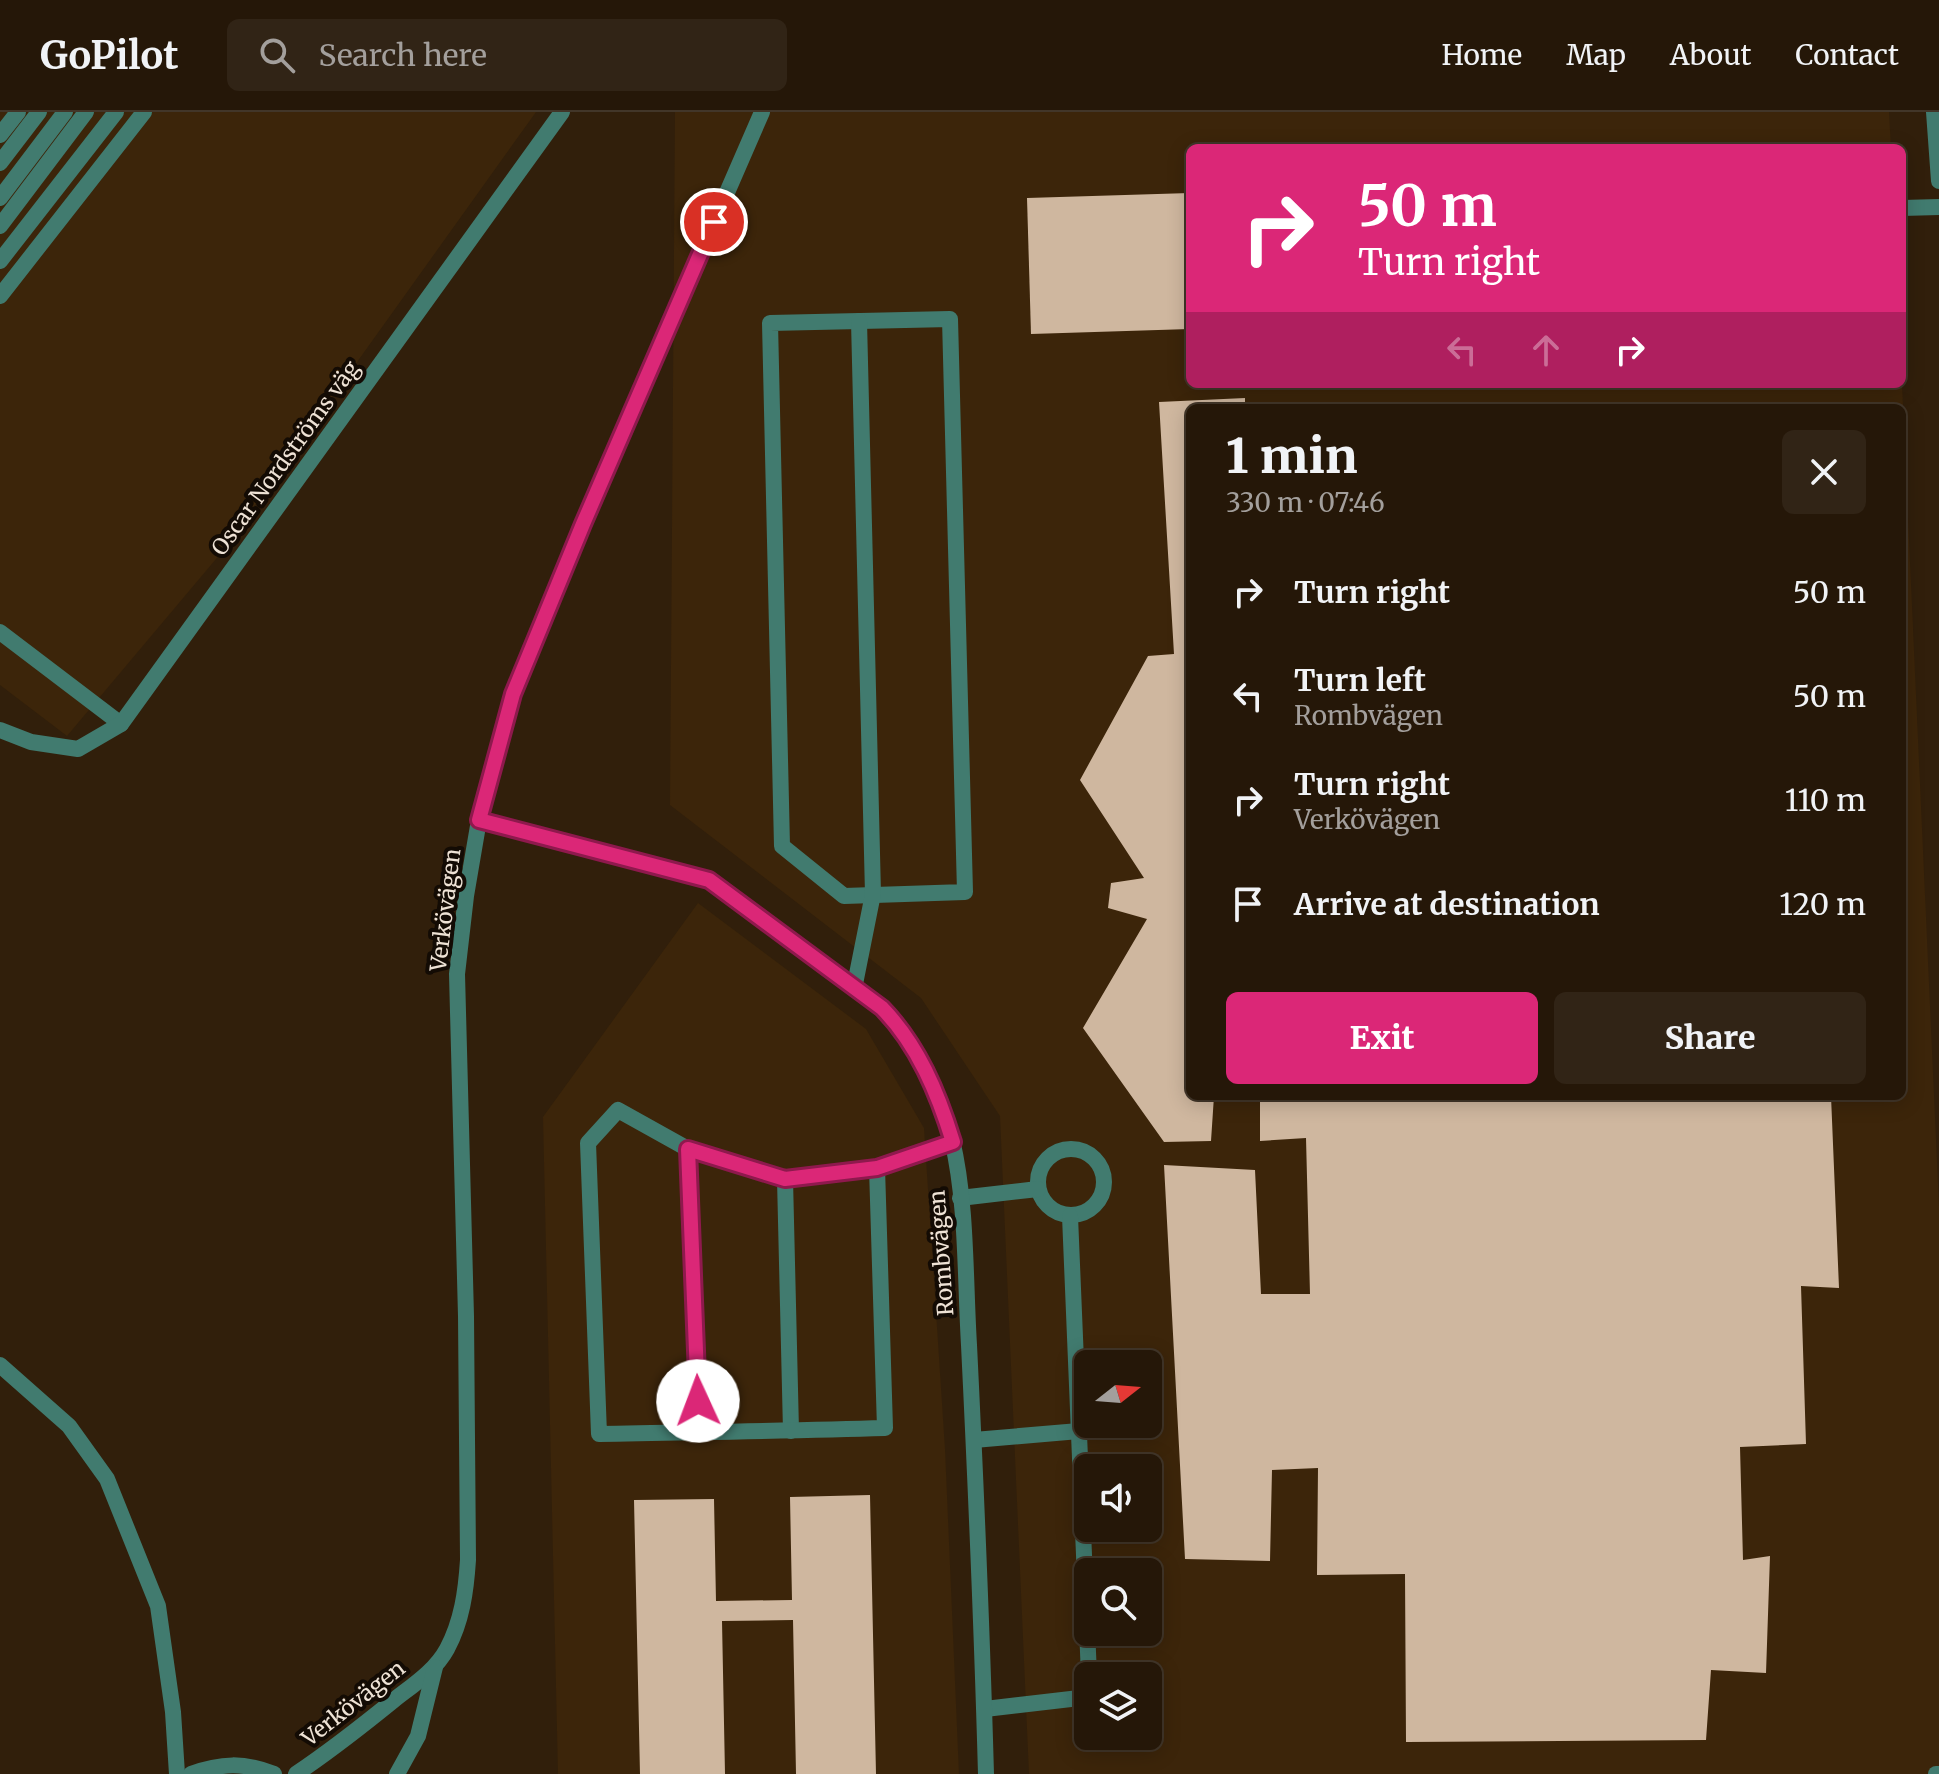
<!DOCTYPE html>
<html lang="en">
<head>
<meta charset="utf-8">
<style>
  body { margin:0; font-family:Merriweather,serif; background:#312416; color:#f1f3f6; height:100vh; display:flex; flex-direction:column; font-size:30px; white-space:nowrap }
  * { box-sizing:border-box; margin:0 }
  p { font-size:26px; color:#a39f9c }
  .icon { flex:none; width:44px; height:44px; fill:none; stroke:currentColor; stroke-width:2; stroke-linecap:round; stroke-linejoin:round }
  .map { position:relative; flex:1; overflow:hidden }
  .sheet { position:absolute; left:1186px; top:292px; width:720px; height:696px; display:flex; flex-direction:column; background:#251708; border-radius:12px; box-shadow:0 4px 20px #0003,0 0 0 2px #423629 }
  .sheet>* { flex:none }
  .top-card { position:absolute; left:1186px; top:32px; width:720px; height:244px; border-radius:12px; box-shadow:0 4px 20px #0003,0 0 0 2px #423629; background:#db2777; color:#fff; overflow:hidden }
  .needle { width:52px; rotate:73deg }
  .controls { position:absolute; left:1074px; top:1238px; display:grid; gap:16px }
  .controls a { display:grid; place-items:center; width:88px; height:88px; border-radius:12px; background:#251708; box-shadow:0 4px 20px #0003,0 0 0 2px #423629; font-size:40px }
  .pin { position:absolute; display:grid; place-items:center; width:68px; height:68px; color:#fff; margin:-34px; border:4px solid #fff; border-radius:50%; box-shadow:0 2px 8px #0007 }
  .me { position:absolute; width:88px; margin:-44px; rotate:358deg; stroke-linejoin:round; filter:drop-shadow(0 0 6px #0008) }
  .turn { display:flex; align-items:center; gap:28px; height:168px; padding:0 40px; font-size:36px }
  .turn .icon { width:104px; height:104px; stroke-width:2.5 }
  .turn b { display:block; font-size:56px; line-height:68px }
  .lanes { display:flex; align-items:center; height:76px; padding:0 40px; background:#0003; justify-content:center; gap:40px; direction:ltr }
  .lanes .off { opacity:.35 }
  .round { display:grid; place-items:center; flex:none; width:84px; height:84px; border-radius:12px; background:#312416 }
  .head { display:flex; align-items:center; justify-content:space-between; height:136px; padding:0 40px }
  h1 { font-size:48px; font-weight:800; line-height:60px }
  .primary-button { display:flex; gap:16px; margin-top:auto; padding:16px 40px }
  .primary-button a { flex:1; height:92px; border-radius:12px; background:#db2777; color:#fff; font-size:32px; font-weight:800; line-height:92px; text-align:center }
  .primary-button a+a { background:#312416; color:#f1f3f6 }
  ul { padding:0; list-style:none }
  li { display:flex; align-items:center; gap:24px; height:104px; padding:0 40px }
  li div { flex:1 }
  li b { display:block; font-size:30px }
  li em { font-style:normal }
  header { display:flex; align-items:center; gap:48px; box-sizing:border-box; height:112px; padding:0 40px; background:#251708; border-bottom:2px solid #423629 }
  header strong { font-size:38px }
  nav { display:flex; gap:44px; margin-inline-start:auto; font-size:28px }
  .search { width:560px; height:72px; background:#312416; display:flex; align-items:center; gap:20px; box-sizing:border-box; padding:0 28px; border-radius:12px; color:#a39f9c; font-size:30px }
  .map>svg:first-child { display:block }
  .built { fill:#3c250a; fill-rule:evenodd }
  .building { fill:#cfb79f }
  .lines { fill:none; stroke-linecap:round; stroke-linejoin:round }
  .service { stroke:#417b6f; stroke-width:16 }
  .minor { stroke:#417b6f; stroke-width:16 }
  .route-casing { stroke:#8e194d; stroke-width:20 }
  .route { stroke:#db2777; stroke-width:14 }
  .labels { text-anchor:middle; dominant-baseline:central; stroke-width:8; stroke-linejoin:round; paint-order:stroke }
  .street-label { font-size:22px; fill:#eee2d5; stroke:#130b04 }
</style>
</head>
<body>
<header>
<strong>GoPilot</strong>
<div class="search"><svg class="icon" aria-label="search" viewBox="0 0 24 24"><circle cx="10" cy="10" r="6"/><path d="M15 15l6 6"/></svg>Search here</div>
<nav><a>Home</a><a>Map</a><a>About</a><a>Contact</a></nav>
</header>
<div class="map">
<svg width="1939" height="1662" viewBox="0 0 1939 1662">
  <rect width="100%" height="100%" fill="#311f0b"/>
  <!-- built -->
  <g class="built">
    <path d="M 0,0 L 536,0 L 216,447 L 67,624 L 0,573 Z"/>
    <path d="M 675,0 L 1889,0 L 1891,36 L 1190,36 L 1190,272 L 1902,272 L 1939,1094 L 1939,1662 L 1029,1662 L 1000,1004 L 921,886 L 670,693 ZM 1190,296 L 1902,296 L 1902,984 L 1190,984 ZM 1088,1252 L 1148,1252 L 1148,1312 L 1088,1312 ZM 1088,1356 L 1148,1356 L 1148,1416 L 1088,1416 ZM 1088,1460 L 1148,1460 L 1148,1520 L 1088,1520 ZM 1088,1564 L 1148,1564 L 1148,1624 L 1088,1624 Z"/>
    <path d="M 698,791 L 866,917 L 924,1016 L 945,1337 L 959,1662 L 558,1662 L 543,1005 Z"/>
  </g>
  <!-- building -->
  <g class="building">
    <path d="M 1190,81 L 1190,217 L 1031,222 L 1027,86 Z"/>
    <path d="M 1245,286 L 1245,296 L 1190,296 L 1190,984 L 1214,984 L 1211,1029 L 1164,1030 L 1083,916 L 1147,807 L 1108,796 L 1111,771 L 1144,766 L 1080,668 L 1148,544 L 1174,542 L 1159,290 Z"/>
    <path d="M 1260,984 L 1831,984 L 1839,1176 L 1801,1174 L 1806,1332 L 1740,1335 L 1743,1448 L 1770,1444 L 1766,1561 L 1711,1558 L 1706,1628 L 1406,1630 L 1405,1462 L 1317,1463 L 1318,1356 L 1272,1358 L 1270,1449 L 1185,1447 L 1164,1053 L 1255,1058 L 1261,1182 L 1310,1182 L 1306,1026 L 1260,1029 Z"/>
    <path d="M 870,1383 L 876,1662 L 796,1662 L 793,1508 L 722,1509 L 725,1662 L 640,1662 L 634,1388 L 714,1387 L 716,1489 L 792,1488 L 790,1385 Z"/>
  </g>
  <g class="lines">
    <!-- service -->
    <g class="service">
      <path d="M 0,23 L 18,0"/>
      <path d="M 0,51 L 39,0"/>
      <path d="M 0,86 L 65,0"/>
      <path d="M 1902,96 L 1939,95"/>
      <path d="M 0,114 L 86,0"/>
      <path d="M 0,149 L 116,0"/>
      <path d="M 0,184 L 144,0"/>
      <path d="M 950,207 L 965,780 L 844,784 L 782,734 L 770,211 Z"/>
      <path d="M 0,520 L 121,612"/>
      <path d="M 854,877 L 873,782 L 859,209"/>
      <circle cx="1071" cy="1070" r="33"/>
      <path d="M 688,1037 L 785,1067 L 791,1319"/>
      <path d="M 877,1056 L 953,1030"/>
      <path d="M 960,1086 L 1038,1077"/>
      <path d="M 1070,1104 L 1089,1564"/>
      <path d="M 700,1320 L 688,1037 L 618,998 L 588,1031 L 599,1322 C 694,1320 790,1319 885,1316 L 877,1056 L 785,1067"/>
      <path d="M 974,1328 L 1079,1319"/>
      <path d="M 985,1597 L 1088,1585"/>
    </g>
    <!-- minor -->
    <g class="minor">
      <path d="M 1934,0 L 1939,69"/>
      <path d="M 0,618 L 31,630 L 78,637 L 121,612 L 562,0"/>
      <path d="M 479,708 L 709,768 L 882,896 C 916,932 940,980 952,1028 C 967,1090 965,1168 969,1233 C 976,1376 982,1519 986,1662"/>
      <path d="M 0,1253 L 69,1314 L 107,1367 L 158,1494 L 173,1600 L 177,1662"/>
      <path d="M 191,1662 C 220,1651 245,1650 274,1662"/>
      <path d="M 296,1662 C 330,1639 362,1614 394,1588 C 413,1573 435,1559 447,1537 C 462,1509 466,1479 468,1448 L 466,1204 L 457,862 L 466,784 L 479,708 L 513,582 L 583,412 L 762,0"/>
      <path d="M 397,1662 L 418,1624 L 435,1555"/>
      <path d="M 1936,1662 L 1939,1662"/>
    </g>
  </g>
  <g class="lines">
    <!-- route casing -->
    <g class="route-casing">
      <path id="route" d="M 698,1289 L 688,1037 L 785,1067 L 877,1056 L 953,1030 C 938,981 918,933 882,896 L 709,768 L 479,708 L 513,582 L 583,412 L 714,110"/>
    </g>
    <!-- route -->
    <use href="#route" class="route"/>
  </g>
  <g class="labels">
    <!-- street labels -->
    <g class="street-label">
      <text transform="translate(285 346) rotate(-54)">Oscar Nordströms väg</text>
      <text transform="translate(445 798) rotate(-83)">Verkövägen</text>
      <text transform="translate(941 1141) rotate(-94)">Rombvägen</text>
      <text transform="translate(353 1591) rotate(-38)">Verkövägen</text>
    </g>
  </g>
</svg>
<div class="controls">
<a><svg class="needle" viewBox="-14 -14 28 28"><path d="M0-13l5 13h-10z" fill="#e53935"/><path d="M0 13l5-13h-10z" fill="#a39f9c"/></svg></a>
<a><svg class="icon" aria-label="sound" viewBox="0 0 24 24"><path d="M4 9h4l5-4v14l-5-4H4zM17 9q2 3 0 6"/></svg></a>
<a><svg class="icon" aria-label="search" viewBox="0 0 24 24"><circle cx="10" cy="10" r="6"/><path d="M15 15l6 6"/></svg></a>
<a><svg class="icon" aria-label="layers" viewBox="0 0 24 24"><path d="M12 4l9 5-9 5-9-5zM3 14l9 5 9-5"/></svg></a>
</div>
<div class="pin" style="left:714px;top:110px;background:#d93025"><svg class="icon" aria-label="arrive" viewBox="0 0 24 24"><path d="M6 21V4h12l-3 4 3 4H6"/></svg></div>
<svg class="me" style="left:698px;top:1289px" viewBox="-20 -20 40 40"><circle r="19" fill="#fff"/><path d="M0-13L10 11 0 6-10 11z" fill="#db2777"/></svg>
<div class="top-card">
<div class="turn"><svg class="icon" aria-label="right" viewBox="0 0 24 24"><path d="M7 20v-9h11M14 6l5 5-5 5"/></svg><div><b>50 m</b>Turn right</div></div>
<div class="lanes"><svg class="icon off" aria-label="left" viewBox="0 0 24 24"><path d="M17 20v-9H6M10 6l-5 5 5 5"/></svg><svg class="icon off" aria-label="ahead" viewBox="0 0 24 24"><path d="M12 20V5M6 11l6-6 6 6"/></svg><svg class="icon" aria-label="right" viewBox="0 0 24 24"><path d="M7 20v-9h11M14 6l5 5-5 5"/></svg></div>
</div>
<section class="sheet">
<div class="head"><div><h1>1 min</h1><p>330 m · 07:46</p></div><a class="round"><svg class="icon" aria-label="close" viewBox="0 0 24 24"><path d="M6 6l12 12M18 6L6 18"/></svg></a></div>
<ul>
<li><svg class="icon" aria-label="right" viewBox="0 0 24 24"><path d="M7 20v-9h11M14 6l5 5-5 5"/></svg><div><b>Turn right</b></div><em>50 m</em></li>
<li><svg class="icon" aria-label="left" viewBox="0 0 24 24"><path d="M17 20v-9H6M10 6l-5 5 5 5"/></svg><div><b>Turn left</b><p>Rombvägen</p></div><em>50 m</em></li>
<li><svg class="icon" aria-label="right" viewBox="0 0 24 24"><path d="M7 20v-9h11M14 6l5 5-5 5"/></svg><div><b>Turn right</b><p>Verkövägen</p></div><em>110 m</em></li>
<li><svg class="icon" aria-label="arrive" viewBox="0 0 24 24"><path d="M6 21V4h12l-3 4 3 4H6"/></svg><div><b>Arrive at destination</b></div><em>120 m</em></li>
</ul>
<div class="primary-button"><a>Exit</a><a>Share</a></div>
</section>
</div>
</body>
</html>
